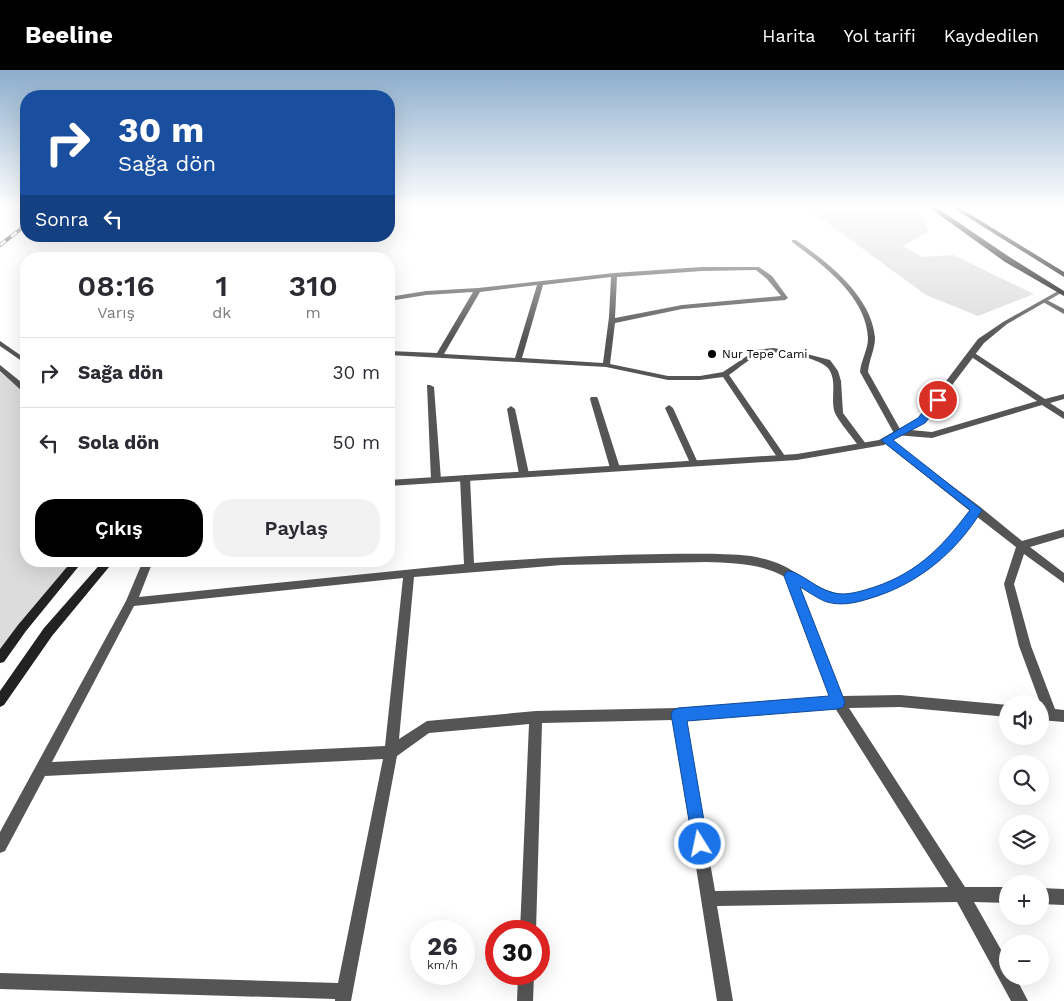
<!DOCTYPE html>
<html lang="tr">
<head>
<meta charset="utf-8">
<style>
  body { margin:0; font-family:"Work Sans",sans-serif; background:#f2f2f3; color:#2b2b33; height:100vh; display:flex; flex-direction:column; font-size:19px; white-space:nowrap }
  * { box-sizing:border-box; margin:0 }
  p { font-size:16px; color:#7c7c81 }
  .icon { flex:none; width:28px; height:28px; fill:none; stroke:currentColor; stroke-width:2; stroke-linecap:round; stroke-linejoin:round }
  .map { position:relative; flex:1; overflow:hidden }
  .details { position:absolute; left:20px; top:182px; width:375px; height:315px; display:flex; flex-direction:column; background:#fff; border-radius:20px; box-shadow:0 5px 20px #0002 }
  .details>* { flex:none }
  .banner { position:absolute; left:20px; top:20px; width:375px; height:152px; border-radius:20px; box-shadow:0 5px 20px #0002; background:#1a4fa0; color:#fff; overflow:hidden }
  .fabs { position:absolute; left:999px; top:625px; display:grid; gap:10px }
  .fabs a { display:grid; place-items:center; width:50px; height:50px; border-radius:50%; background:#fff; box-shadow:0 5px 20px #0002; font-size:25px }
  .speed { position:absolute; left:410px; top:850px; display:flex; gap:10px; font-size:25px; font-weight:700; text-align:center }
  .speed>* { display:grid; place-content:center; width:65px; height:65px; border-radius:50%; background:#fff; box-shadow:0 5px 20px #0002; line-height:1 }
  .speed small { font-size:12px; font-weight:400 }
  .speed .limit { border:8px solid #d22; background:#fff; color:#111 }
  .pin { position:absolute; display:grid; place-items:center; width:42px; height:42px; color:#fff; margin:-21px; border:2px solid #fff; border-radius:50%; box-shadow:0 1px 5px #0007 }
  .me { position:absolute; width:55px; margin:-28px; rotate:350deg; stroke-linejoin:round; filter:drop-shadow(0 0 4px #0008) }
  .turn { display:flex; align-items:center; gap:18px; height:105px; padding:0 15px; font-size:22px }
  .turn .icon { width:65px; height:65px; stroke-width:2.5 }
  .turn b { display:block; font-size:35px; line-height:42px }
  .then { display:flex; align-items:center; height:48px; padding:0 15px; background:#0003; gap:10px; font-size:19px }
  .eta { display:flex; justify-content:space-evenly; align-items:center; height:85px; text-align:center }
  .eta b { font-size:30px; font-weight:600; line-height:35px }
  .action { display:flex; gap:10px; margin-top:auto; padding:10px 15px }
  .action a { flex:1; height:58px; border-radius:20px; background:#000; color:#fff; font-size:20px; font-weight:600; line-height:58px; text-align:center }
  .action a+a { background:#f2f2f3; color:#2b2b33 }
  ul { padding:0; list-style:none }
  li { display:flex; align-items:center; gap:15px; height:70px; padding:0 15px; border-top:1px solid #e1e1e2 }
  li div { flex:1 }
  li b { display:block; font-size:19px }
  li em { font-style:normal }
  header { display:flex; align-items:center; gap:30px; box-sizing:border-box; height:70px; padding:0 25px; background:#000; color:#fff }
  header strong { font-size:24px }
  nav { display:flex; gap:28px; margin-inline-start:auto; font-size:18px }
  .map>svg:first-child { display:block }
  .green { fill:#dcdcdc }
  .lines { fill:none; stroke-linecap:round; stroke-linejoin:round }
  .minor { fill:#555; fill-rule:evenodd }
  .tertiary { fill:#555; fill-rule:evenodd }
  .secondary { fill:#222; fill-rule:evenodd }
  .primary { fill:#000; fill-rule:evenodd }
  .rail-casing { stroke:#000; stroke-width:4 }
  .rail { stroke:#fff; stroke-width:2.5; stroke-dasharray:7; stroke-linecap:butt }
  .route { fill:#1a73e8; stroke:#114b97 }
  .poi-dot { fill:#000; stroke:#fff; stroke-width:2 }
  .labels { text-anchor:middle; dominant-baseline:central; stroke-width:5; stroke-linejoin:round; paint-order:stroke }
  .far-poi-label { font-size:12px; fill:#000; stroke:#fff; text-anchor:start }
</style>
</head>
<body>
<header>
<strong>Beeline</strong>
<nav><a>Harita</a><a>Yol tarifi</a><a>Kaydedilen</a></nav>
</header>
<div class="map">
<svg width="1064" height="931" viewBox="0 0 1064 931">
  <rect width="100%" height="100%" fill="#fff"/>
  <!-- green -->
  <g class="green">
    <path d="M 807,138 L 911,138 L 922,147 L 929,161 L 903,176 L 922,187 L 953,185 L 1034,224 L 978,246 L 926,225 Z"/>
    <path d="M 0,297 L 26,320 L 26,491 L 78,491 L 0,588 Z"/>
  </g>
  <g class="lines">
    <!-- minor -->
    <g class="minor">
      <path d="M 792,170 L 796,170 C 827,192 872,226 875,268 C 875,279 869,290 868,302 L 900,359 L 932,362 L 1037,331 L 970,286 L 970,282 L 973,282 L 1045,329 L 1064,324 L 1064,329 L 1050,333 L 1064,342 L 1064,349 L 1042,335 L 932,368 L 895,365 L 860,302 C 861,290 868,280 868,268 C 866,226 823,195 792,172 Z"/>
      <path d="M 702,197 L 759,197 L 772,206 L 788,228 L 785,230 L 682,239 L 615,253 L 610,294 L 668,306 L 700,306 L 723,302 L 756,280 L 773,278 L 803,283 L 830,290 L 838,301 L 841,311 L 843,343 L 866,374 L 867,376 L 866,378 L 860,378 C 854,369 839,352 835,343 C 830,330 837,314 830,301 C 824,288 776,279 762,284 C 751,287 739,298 729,305 L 785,386 L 786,388 L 782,391 L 779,390 L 723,307 L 700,310 L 668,310 L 606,297 L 389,285 L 389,281 L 437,283 L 473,222 L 426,225 L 389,231 L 389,227 L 426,221 L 478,218 L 614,203 ZM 756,200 L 767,209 L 781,226 L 682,235 L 615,248 L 617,207 L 702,201 ZM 611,207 L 609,247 L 603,293 L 522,288 L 543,215 ZM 537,215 L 515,288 L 444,284 L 480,222 Z"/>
      <path d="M 1045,229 L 1064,239 L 1064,244 L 1043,232 L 1043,230 Z"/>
      <path d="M 427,315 L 430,315 L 434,317 L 441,410 L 436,413 L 431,410 Z"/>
      <path d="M 591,327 L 597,327 L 598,329 L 620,398 L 618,400 L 615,401 L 610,398 L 590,329 Z"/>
      <path d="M 669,335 L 673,338 L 698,393 L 697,395 L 691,395 L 690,393 L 665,338 Z"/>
      <path d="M 511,336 L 515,339 L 529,404 L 524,407 L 519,404 L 507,339 Z"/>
      <path d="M 886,367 L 979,436 L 1022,471 L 1064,459 L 1064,467 L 1030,477 L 1064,503 L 1064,513 L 1024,484 L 1014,514 L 1031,576 L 1055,639 L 1064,640 L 1064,652 L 1040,650 L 1040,638 L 1042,638 L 1019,576 L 1004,514 L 1016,477 L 976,446 C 951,484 919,512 876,526 C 865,530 853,534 842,533 C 826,533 812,524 799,516 L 842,626 L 900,625 L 1008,635 L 1008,647 L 900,637 L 849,638 L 965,817 L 1008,817 L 1008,833 L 974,832 L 1008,892 L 1008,906 L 1015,906 L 1028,931 L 1011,931 L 957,832 L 717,836 L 733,931 L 717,931 L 673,650 L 542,653 L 536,861 L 520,861 L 529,654 L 429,663 L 397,686 L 351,931 L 335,931 L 335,929 L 0,919 L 0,903 L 338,913 L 383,689 L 45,706 L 5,781 L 0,783 L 0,762 L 126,531 L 143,491 L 153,491 L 139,527 L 464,494 L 460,408 L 465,405 L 470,408 L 474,493 C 537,488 600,485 664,484 C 693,484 722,483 751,486 C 762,488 773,491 784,496 C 806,507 825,527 852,524 C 902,517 942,480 970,441 L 883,372 L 882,370 L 883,368 ZM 706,492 C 734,493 760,493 785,507 L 830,627 L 678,638 L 536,641 L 427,651 L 399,669 L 414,507 L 562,495 ZM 403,508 L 385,676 L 52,692 L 134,536 ZM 835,638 L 948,817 L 715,821 L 685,649 Z"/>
      <path d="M 1040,818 L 1064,819 L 1064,835 L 1040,834 Z"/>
      <path d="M 518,904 L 534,904 L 533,931 L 517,931 Z"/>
    </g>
    <!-- tertiary -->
    <g class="tertiary">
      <path d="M 1058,221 L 1063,222 L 1007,254 L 984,273 L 924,352 L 884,375 L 797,390 L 389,416 L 389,410 L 797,384 L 879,370 L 918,348 L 978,269 L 1003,252 Z"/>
      <path d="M 0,271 L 26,289 L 26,294 L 0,276 Z"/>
      <path d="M 0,295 L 26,316 L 26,322 L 23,322 L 0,301 Z"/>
    </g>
    <!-- secondary -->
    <g class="secondary">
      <path d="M 72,491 L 83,491 L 26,561 L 4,592 L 0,593 L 0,579 L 18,555 Z"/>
      <path d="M 103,491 L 114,491 L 52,566 L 4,635 L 0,637 L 0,621 L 44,558 Z"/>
    </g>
    <!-- primary -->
    <g class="primary">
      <path d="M 930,138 L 937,138 L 1011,188 L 1064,221 L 1064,226 L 1005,192 Z"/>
      <path d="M 953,138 L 960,138 L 1064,202 L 1064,207 Z"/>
    </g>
    <!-- rail casing -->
    <g class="rail-casing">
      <path id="rail" d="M 0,175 L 26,155"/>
    </g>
    <!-- rail -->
    <use href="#rail" class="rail"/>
  </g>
  <!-- sky -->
  <linearGradient id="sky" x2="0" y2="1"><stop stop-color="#8cadcc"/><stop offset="0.51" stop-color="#fff"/><stop offset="1" stop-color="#fff" stop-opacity="0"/></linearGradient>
  <rect width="1064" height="268" fill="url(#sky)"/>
  <!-- route -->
  <path class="route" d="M 938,327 L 943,330 L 925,353 L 893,370 L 982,440 C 956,483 917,515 868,529 C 855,533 841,536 827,532 C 818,529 809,522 800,517 L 845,632 L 843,637 L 838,639 L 687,651 L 708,774 L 706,780 L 700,782 L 694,780 L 671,644 L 673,640 L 678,638 L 829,626 L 784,506 L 786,502 L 790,501 C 804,505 816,518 831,522 C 842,526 854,523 865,520 C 914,506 940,480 970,440 L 881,370 L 918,348 L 935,328 Z"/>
  <!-- markers -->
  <circle class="poi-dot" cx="712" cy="284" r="5"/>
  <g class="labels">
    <!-- far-poi labels -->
    <g class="far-poi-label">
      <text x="722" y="284">Nur Tepe Cami</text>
    </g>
  </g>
</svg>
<div class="fabs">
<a><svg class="icon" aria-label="sound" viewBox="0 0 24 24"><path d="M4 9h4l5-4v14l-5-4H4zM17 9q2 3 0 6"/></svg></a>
<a><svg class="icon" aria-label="search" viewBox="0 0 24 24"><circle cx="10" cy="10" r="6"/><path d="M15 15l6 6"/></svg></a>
<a><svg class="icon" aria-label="layers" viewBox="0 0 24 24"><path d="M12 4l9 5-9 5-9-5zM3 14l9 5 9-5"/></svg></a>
<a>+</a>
<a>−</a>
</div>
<div class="speed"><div>26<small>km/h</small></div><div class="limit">30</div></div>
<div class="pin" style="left:938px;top:330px;background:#d93025"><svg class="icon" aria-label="arrive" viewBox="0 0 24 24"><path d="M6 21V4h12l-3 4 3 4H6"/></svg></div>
<svg class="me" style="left:700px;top:774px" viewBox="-20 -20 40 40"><circle r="17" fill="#1a73e8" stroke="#fff" stroke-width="3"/><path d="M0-11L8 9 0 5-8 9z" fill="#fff"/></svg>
<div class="banner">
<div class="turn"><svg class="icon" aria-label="right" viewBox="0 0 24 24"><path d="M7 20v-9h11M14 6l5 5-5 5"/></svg><div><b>30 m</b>Sağa dön</div></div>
<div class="then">Sonra<svg class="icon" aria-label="left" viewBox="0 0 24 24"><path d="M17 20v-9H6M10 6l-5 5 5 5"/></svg></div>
</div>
<section class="details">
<div class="eta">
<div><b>08:16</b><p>Varış</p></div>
<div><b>1</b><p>dk</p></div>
<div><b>310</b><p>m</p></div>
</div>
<ul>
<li><svg class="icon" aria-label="right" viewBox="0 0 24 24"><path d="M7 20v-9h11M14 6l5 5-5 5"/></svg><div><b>Sağa dön</b></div><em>30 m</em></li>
<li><svg class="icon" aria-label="left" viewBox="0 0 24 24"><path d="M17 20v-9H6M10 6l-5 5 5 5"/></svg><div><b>Sola dön</b></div><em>50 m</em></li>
</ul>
<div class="action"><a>Çıkış</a><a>Paylaş</a></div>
</section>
</div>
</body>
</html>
